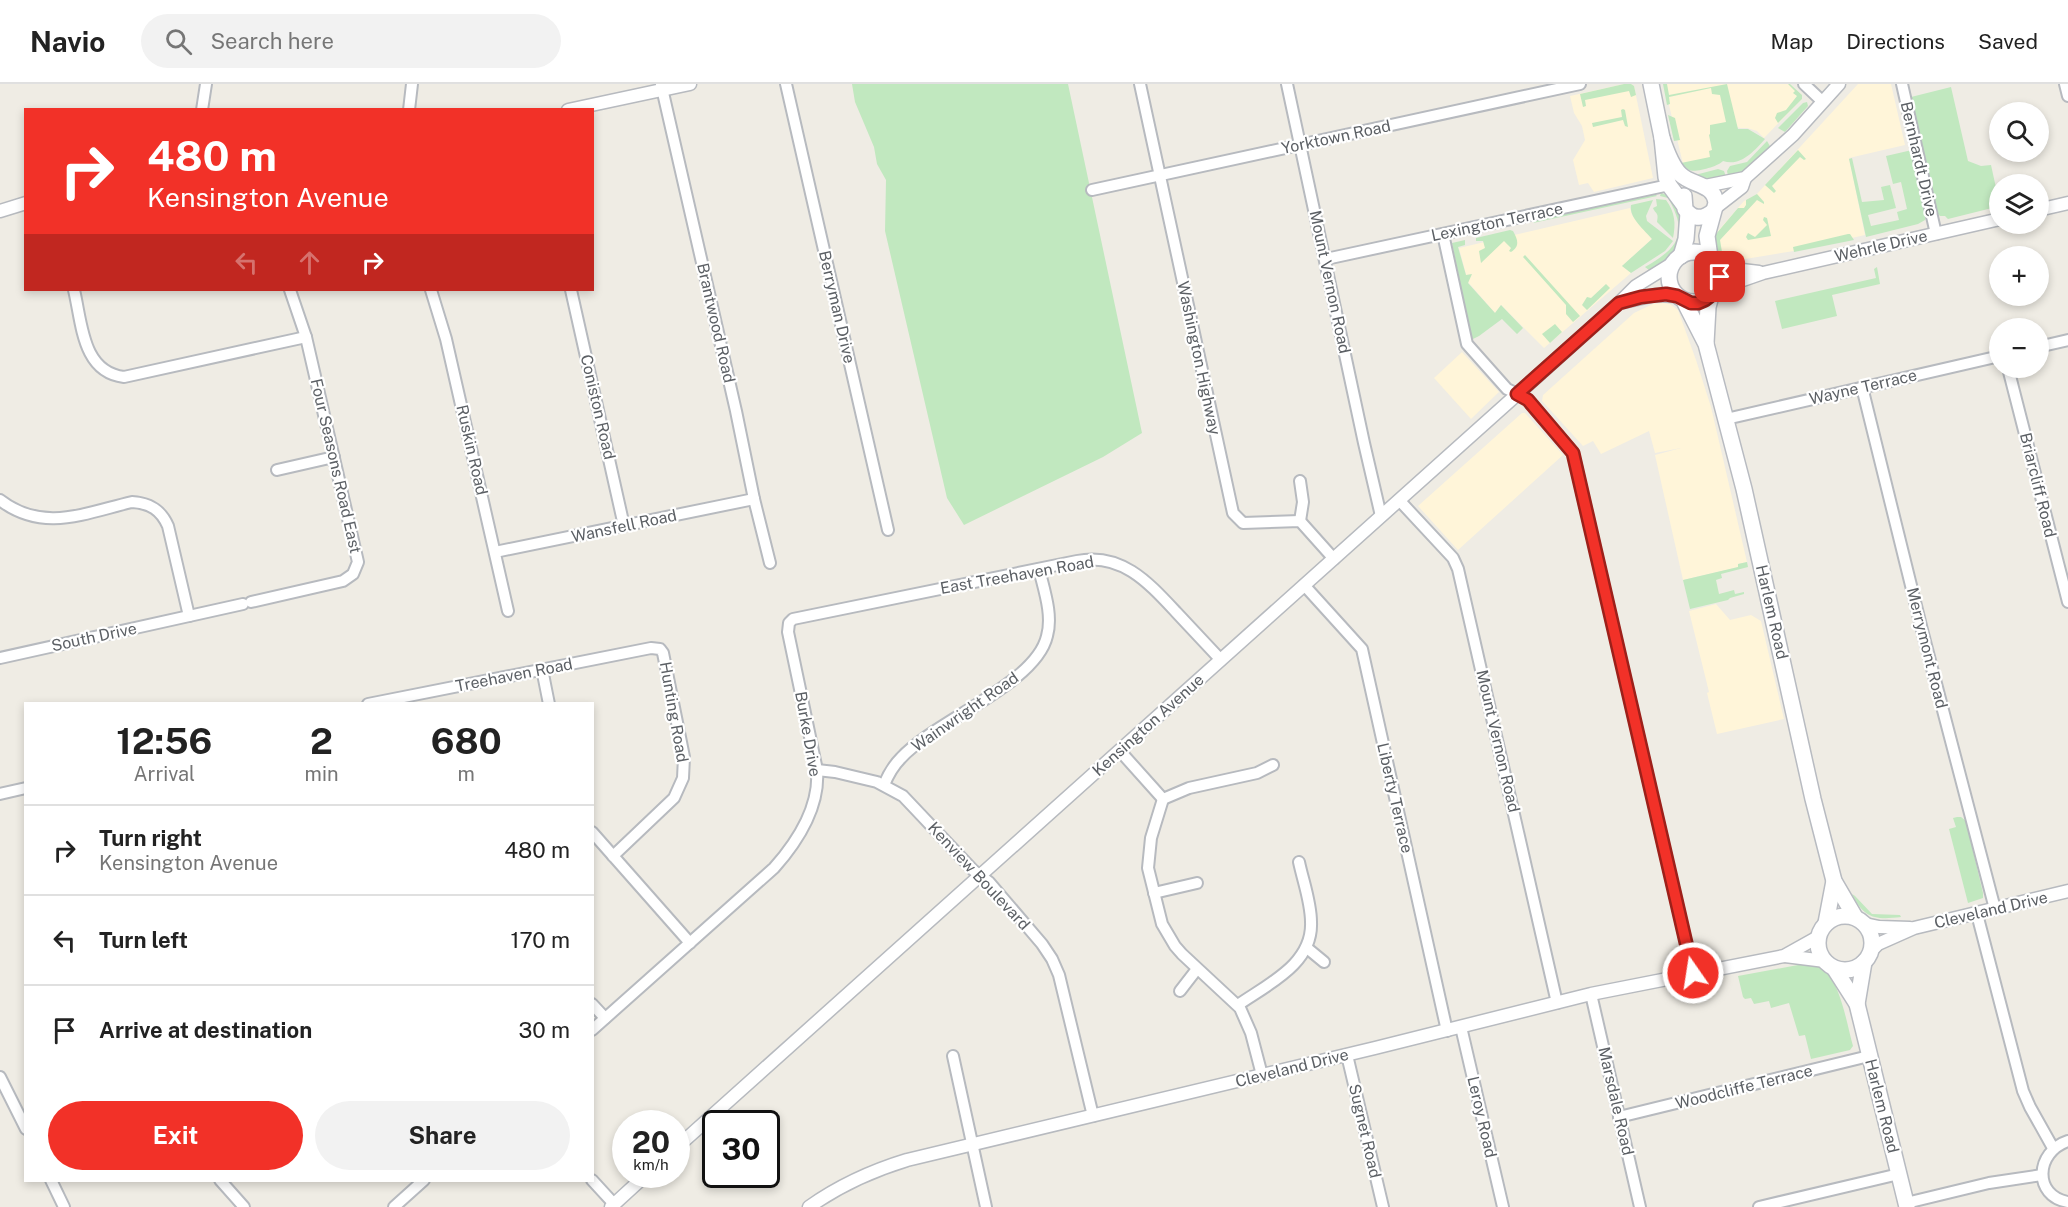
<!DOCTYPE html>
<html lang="en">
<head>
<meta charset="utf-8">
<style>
  body { margin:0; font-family:"Public Sans",sans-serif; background:#f2f2f2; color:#222; height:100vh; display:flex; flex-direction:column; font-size:22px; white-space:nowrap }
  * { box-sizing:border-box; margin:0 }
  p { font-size:20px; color:#767676 }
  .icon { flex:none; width:33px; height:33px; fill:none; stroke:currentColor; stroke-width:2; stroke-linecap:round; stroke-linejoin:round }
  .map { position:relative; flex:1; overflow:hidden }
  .drawer { position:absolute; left:24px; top:618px; width:570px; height:480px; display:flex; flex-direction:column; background:#fff; border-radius:0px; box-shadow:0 3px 9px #0003 }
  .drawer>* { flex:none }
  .hud { position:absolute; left:24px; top:24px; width:570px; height:183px; border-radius:0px; box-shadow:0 3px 9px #0003; background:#f23128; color:#fff; overflow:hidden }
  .buttons { position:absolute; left:1989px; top:18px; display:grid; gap:12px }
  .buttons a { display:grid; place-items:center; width:60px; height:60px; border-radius:50%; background:#fff; box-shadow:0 3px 9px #0003; font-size:30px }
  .speed { position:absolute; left:612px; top:1026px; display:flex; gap:12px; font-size:30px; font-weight:700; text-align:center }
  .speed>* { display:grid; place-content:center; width:78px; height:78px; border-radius:50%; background:#fff; box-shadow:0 3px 9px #0003; line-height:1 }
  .speed small { font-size:15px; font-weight:400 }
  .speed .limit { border:3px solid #111; border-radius:9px; background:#fff; color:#111 }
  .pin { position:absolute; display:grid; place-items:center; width:51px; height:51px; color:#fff; margin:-26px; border-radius:12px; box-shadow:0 3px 9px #0006 }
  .me { position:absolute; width:66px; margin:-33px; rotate:347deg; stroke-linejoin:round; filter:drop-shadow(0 0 4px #0008) }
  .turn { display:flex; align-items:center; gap:21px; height:126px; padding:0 24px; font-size:27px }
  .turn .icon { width:78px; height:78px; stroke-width:2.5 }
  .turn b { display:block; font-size:42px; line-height:51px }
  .lanes { display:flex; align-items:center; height:57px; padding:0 24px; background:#0003; justify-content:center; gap:30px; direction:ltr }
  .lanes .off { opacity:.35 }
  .eta { display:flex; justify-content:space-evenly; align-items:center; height:102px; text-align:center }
  .eta b { font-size:36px; font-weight:700; line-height:42px }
  .primary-button { display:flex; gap:12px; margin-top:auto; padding:12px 24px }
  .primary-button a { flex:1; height:69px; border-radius:36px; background:#f23128; color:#fff; font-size:24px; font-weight:700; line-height:69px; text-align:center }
  .primary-button a+a { background:#f2f2f2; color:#222 }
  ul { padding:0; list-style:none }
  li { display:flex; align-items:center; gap:18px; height:90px; padding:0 24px; border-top:2px solid #e0e0e0 }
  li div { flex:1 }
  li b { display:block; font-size:22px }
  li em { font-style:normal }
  header { display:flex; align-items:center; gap:36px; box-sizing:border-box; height:84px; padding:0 30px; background:#fff; border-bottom:2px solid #e0e0e0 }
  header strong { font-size:28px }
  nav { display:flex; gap:33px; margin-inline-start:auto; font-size:21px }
  .search { width:420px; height:54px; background:#f2f2f2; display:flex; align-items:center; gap:15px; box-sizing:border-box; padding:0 21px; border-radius:33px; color:#767676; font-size:22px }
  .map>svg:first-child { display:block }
  .commercial { fill:#fff5d9 }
  .green { fill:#c1e8bf }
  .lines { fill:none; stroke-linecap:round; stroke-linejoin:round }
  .minor-casing { stroke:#b7babf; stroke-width:14 }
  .tertiary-casing { stroke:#b7babf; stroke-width:15 }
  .secondary-casing { stroke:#b8bbc1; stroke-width:18 }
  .minor { stroke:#fff; stroke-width:10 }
  .tertiary { stroke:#fff; stroke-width:12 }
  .secondary { stroke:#fff; stroke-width:15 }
  .route-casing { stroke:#9d201a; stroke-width:15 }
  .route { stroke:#f23128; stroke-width:10 }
  .labels { text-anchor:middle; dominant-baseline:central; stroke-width:4.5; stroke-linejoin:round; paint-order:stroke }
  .street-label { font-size:16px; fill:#5c6065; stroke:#fff }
</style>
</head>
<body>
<header>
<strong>Navio</strong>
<div class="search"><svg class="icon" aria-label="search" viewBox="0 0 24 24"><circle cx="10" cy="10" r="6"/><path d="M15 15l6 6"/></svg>Search here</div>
<nav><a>Map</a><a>Directions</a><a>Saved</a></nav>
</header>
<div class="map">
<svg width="2068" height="1123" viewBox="0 0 2068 1123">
  <rect width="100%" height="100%" fill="#efece4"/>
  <!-- commercial -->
  <g class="commercial">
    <path d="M 1624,0 L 1631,0 L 1634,2 L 1653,94 L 1594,108 L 1588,99 L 1579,101 L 1573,76 L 1585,56 L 1582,42 L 1574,29 L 1570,12 Z"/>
    <path d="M 1664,0 L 1790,0 L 1801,10 L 1802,15 L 1764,54 L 1757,47 L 1747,44 L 1740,44 L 1728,40 L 1716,72 L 1683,80 Z"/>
    <path d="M 1858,0 L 1891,0 L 1905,61 L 1849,74 L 1865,151 L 1794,167 L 1739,176 L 1726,175 L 1719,170 L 1715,159 L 1717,148 L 1744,117 L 1756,111 Z"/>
    <path d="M 1630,124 L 1632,131 L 1652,155 L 1622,182 L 1631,189 L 1544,264 L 1501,221 L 1495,229 L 1468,198 L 1459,164 Z"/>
    <path d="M 1663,219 L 1670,220 L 1678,226 L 1696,276 L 1711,323 L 1747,478 L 1738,480 L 1739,483 L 1683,496 L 1655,371 L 1681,364 L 1655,369 L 1649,347 L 1601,370 L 1593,357 L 1583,362 L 1542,317 L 1543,311 L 1634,229 L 1653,220 Z"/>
    <path d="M 1462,268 L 1499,308 L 1471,335 L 1434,294 Z"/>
    <path d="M 1522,329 L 1525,329 L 1563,371 L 1458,466 L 1418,422 Z"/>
    <path d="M 1716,520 L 1730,536 L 1751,531 L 1761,537 L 1784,635 L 1717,650 L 1707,609 L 1709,608 L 1689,527 Z"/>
  </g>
  <!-- green -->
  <g class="green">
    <path d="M 852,0 L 1068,0 L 1142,349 L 1103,373 L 964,441 L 947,414 L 885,147 L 886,96 L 877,80 L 874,63 L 855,18 Z"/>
    <path d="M 1624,0 L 1631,0 L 1634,2 L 1636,11 L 1631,13 L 1629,7 L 1585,16 L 1586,22 L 1583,23 L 1580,10 Z"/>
    <path d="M 1663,0 L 1667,0 L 1669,11 L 1727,0 L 1738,45 L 1748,45 L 1765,55 C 1754,67 1741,83 1723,77 C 1719,82 1696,89 1689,86 C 1687,85 1683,81 1681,79 L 1710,73 L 1709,67 L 1712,66 L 1709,51 L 1710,50 L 1710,41 L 1726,38 L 1720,11 L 1712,10 L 1711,4 L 1669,13 L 1670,20 L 1667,21 Z"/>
    <path d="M 1788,0 L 1790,0 L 1802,11 L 1802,15 L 1778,39 L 1775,34 L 1777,29 L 1786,26 L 1797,12 L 1793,9 L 1795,7 Z"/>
    <path d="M 1951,3 L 1968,77 L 1981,82 L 1991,81 L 2000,122 L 1948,135 L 1945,132 L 1940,132 L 1937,129 L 1911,13 Z"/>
    <path d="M 1807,18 L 1808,22 L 1785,48 L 1778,44 L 1803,19 Z"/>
    <path d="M 1623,25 L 1625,26 L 1628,43 L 1625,42 L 1623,36 L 1593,43 L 1592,39 L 1622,33 L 1621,26 Z"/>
    <path d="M 1668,31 L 1675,34 L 1680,56 L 1674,57 Z"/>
    <path d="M 1767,57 L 1771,64 L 1744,87 L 1731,93 L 1728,92 L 1727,87 L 1730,82 L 1747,78 Z"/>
    <path d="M 1798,66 L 1806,75 L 1804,76 L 1800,73 L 1772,102 L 1776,107 L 1774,109 L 1765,101 Z"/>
    <path d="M 1912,66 L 1926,131 L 1925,136 L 1918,140 L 1866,153 L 1849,75 L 1852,74 L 1862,118 L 1884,116 L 1881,103 L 1890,101 L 1896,124 L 1868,131 L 1871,142 L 1899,136 L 1897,128 L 1907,125 L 1901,98 L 1893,100 L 1886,72 Z"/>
    <path d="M 1718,85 L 1724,87 L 1726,93 L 1717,96 L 1700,96 L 1695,91 Z"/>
    <path d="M 1661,109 L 1673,113 L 1683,139 L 1675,168 L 1667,176 L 1649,186 L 1645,183 C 1678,164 1689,150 1668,114 L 1660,112 Z"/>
    <path d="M 1655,110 L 1657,112 L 1533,139 L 1538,135 Z"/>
    <path d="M 1757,110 L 1764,118 L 1764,120 L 1757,116 L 1720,156 L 1722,168 L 1718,169 L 1715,160 L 1716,150 L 1738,124 L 1744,124 L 1746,121 L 1746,116 Z"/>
    <path d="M 1656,115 L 1666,116 C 1675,128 1676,140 1673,154 L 1657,138 C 1659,128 1656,131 1653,124 L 1657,122 Z"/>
    <path d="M 1653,116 L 1646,132 L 1647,137 L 1673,157 L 1665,167 L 1631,189 L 1622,182 L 1652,155 C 1644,145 1629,134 1631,121 Z"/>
    <path d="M 1764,133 L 1767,134 L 1771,152 L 1748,156 L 1746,153 L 1748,149 L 1755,153 L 1767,141 L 1763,136 Z"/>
    <path d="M 1510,146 L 1513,147 C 1518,156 1520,162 1511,168 L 1509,167 L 1511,164 L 1504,157 L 1481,179 L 1479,167 L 1485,164 L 1483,157 L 1476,157 L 1476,154 Z"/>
    <path d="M 1848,150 L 1850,150 L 1854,156 L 1794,168 L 1793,163 Z"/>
    <path d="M 1465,156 L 1465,161 L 1458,163 L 1466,191 L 1472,190 L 1468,199 L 1495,229 L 1501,221 L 1523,244 L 1517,250 L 1502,235 L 1479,252 L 1473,255 L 1471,252 L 1452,159 Z"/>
    <path d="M 1525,171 L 1580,232 L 1573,238 L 1566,230 L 1566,221 L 1523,173 Z"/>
    <path d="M 1877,183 L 1880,200 L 1832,211 L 1837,232 L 1782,245 L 1775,217 L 1876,194 L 1874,185 Z"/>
    <path d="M 1606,200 L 1610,204 L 1587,226 L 1582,221 L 1587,213 L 1591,214 Z"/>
    <path d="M 1555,240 L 1562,248 L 1550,259 L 1542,250 Z"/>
    <path d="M 1747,478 L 1748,483 L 1721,490 L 1722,494 L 1716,496 L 1719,510 L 1734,506 L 1735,510 L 1744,508 L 1744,510 L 1730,514 L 1728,516 L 1690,525 L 1683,496 L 1738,483 L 1738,480 Z"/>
    <path d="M 1957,733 L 1961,733 L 1966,737 L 1983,809 L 1983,814 L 1968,819 L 1949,745 L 1956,743 L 1953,734 Z"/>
    <path d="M 1852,810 L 1855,812 L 1872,830 L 1900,831 L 1901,833 C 1876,836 1864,835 1852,810 Z"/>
    <path d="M 1798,881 C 1807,881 1817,880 1825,887 C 1841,901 1847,941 1853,962 L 1850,966 L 1811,975 L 1805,951 L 1799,952 L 1789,919 L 1771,924 L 1769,917 L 1754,920 L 1751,914 L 1745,915 L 1743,913 L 1738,892 Z"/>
  </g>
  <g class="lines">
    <!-- minor casing -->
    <g class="minor-casing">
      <g id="minor">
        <path d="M 661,0 L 736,327 L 754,415 L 770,479"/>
        <path d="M 786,0 L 888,446"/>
        <path d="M 1140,0 L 1233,429 L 1243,439 L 1300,437 L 1334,475"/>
        <path d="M 1287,0 L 1364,359 L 1381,432"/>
        <path d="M 1804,0 L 1823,18"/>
        <path d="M 1902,0 L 1936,150"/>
        <path d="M 2065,0 L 2068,12"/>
        <path d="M 202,26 L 206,0"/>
        <path d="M 409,26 L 412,0"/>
        <path d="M 1092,106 L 1580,0"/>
        <path d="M 1443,150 L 1467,260 L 1507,305 L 1526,314 L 1573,369 L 1693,889"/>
        <path d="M 1326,175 L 1669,101"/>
        <path d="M 74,206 C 82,239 82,288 124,293 L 306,253"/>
        <path d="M 431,206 L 446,255 L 508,527"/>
        <path d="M 571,206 L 624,442"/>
        <path d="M 2038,263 L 2068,256"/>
        <path d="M 2008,284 L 2068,518"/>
        <path d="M 1862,303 L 1922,546 L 1995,825"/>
        <path d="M 1726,335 L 2000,272"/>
        <path d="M 277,386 L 334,373"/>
        <path d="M 1300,397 L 1303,418 L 1300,437"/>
        <path d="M 0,416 C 43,449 85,429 132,418 C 150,419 161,426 168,442 L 189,532"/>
        <path d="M 1399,416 L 1453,474 L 1458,485 L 1557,919"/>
        <path d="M 495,468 L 754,415"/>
        <path d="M 1304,501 L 1362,565 L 1447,947"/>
        <path d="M 251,518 L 343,497 L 353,490 L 358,478 L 306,253 L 290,206"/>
        <path d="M 0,574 L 243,520"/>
        <path d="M 542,585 L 549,620"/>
        <path d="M 368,620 L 651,564 L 660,565 L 663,569 L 684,673 L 683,694 L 674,714 L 613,772"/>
        <path d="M 1120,667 L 1163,715"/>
        <path d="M 817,686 L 835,688 L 877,698 L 903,712 L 973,786 L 989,798 L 1042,860 L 1052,875 L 1059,891 L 1093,1032"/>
        <path d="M 884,701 C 888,691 893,682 901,674 C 936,636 1036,600 1047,552 C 1053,531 1044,506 1039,485"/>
        <path d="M 0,710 L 26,704"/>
        <path d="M 1163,715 L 1151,754 L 1148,784 L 1162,840 L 1175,862 L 1182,870 L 1240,924 L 1251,949 L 1262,991"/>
        <path d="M 1163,715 L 1189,704 L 1257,689 L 1273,681"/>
        <path d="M 592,748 L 690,859"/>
        <path d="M 1154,809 L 1197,799"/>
        <path d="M 1977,830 L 2023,1007 L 2030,1023 L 2053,1064"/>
        <path d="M 1307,864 L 1324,878"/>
        <path d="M 1180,907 L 1197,885"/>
        <path d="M 1591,910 L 1640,1123"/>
        <path d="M 592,920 L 605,934"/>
        <path d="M 1238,921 C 1268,900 1313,880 1311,838 C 1311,818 1303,797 1299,778"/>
        <path d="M 1461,943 L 1503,1123"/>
        <path d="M 592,946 L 774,784 C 797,758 820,723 817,686 L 788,548 L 789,539 L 793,535 L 1077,477 C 1121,468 1148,498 1176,528 C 1191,544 1206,560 1221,576"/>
        <path d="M 1347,971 L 1383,1123"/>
        <path d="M 953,972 L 986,1123"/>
        <path d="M 0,993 L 26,1045"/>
        <path d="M 1619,1033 L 1869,972"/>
        <path d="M 2068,1057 C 2035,1068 2033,1112 2068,1118"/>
        <path d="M 51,1096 L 64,1123"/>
        <path d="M 220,1096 L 244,1123"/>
        <path d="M 592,1096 L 614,1120"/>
        <path d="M 1906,1119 L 1989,1099 L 2042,1091"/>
        <path d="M 394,1123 L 424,1096"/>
        <path d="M 1759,1123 L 1899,1090"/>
      </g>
    </g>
    <!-- tertiary casing -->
    <g class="tertiary-casing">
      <g id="tertiary">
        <path d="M 568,26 L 690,0"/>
        <path d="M 1705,102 L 1745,94 L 1793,51 L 1839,0"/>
        <path d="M 1715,124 L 1742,103 L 1745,94"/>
        <path d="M 2038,126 L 2068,119"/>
        <path d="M 0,127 L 26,119"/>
        <path d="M 1717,181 L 1725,184 L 1759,188"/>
        <path d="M 1717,205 L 1763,189 L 2000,135"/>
        <path d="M 1619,219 L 1655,211 L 1677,212"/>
        <path d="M 1865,840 L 1879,843 L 1910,844"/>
        <path d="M 1871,867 L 1878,860 L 1914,844 L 2068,807"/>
        <path d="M 1785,872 L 1825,877"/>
        <path d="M 676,1064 L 1619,219 L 1636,202 L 1673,179"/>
        <path d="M 611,1123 L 647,1090"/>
        <path d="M 809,1123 C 840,1101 871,1087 907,1076 L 1375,964 L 1591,910 L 1784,872 L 1818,853"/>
      </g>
    </g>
    <!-- secondary casing -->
    <g class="secondary-casing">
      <g id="secondary">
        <path d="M 1651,0 L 1662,54 L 1666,93 L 1669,101 L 1683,120"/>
        <path d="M 1662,54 C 1666,66 1671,81 1680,90 C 1692,102 1714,99 1716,119 L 1707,152 L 1710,173"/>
        <path d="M 1684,112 L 1685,125 C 1692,135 1702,136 1712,128"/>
        <circle cx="1694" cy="193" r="25"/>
        <path d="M 1681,172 L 1686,155 L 1688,129"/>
        <path d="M 1684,217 L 1706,260 L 1744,405 L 1813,715 L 1834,797 L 1855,833"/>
        <path d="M 1706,259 L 1708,223 L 1711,212"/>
        <circle cx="1845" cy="859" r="27"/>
        <path d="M 1826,839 L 1834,797"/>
        <path d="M 1834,884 L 1857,920 L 1907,1123"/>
        <path d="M 1857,920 L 1864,878"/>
      </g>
    </g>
    <!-- minor -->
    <use href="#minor" class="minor"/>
    <!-- tertiary -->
    <use href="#tertiary" class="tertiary"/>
    <!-- secondary -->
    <use href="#secondary" class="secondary"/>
  </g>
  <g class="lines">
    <!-- route casing -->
    <g class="route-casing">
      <path id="route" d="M 1693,889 L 1573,369 L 1528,316 L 1517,310 L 1619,219 L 1641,213 L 1666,210 L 1677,212 L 1691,219 L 1698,219 L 1705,216 L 1714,209 L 1720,193"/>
    </g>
    <!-- route -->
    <use href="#route" class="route"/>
  </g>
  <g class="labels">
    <!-- street labels -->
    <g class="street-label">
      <text transform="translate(1336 53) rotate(-12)">Yorktown Road</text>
      <text transform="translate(1919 75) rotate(77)">Bernhardt Drive</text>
      <text transform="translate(1497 138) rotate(-12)">Lexington Terrace</text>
      <text transform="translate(1881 162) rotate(-13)">Wehrle Drive</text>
      <text transform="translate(1330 198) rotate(78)">Mount Vernon Road</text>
      <text transform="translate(837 223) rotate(77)">Berryman Drive</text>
      <text transform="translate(716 239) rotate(77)">Brantwood Road</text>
      <text transform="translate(1199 274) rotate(78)">Washington Highway</text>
      <text transform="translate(1863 303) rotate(-13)">Wayne Terrace</text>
      <text transform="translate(598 323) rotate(77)">Coniston Road</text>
      <text transform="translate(472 366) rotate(77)">Ruskin Road</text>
      <text transform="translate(336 382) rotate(77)">Four Seasons Road East</text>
      <text transform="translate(2038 401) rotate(76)">Briarcliff Road</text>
      <text transform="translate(624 442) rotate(-12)">Wansfell Road</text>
      <text transform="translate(1017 491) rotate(-10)">East Treehaven Road</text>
      <text transform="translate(1772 528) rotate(77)">Harlem Road</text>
      <text transform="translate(94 553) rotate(-12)">South Drive</text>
      <text transform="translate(1927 564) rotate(76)">Merrymont Road</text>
      <text transform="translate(514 591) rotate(-11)">Treehaven Road</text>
      <text transform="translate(674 628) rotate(80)">Hunting Road</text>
      <text transform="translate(965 628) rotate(-35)">Wainwright Road</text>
      <text transform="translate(1148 641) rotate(-42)">Kensington Avenue</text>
      <text transform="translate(808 650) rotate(80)">Burke Drive</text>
      <text transform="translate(1498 657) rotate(77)">Mount Vernon Road</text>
      <text transform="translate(1395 714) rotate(77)">Liberty Terrace</text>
      <text transform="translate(979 792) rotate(47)">Kenview Boulevard</text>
      <text transform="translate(1991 826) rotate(-13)">Cleveland Drive</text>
      <text transform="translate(1292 984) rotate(-14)">Cleveland Drive</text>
      <text transform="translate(1744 1003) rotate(-14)">Woodcliffe Terrace</text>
      <text transform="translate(1616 1017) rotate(77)">Marsdale Road</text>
      <text transform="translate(1882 1022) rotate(76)">Harlem Road</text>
      <text transform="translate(1482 1033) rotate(77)">Leroy Road</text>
      <text transform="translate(1365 1047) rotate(77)">Sugnet Road</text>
    </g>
  </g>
</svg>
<div class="buttons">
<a><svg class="icon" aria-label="search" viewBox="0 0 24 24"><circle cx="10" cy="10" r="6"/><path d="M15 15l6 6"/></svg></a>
<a><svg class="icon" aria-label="layers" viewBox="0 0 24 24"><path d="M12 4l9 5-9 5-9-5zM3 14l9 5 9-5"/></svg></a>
<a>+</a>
<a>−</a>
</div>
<div class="speed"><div>20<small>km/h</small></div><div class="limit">30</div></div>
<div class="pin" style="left:1720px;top:193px;background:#d93025"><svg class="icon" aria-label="arrive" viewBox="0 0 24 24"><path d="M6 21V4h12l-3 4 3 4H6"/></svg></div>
<svg class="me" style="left:1693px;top:889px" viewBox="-20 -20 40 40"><circle r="17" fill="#f23128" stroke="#fff" stroke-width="3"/><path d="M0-11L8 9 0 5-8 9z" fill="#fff"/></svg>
<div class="hud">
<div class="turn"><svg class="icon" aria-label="right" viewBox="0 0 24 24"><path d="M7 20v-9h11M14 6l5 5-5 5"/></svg><div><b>480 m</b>Kensington Avenue</div></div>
<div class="lanes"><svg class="icon off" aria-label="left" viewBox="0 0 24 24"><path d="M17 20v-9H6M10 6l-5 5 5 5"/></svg><svg class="icon off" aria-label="ahead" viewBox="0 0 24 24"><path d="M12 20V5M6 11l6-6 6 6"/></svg><svg class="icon" aria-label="right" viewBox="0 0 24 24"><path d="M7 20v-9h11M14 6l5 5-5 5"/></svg></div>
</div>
<section class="drawer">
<div class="eta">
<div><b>12:56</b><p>Arrival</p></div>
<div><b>2</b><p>min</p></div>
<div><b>680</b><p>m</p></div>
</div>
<ul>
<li><svg class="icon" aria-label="right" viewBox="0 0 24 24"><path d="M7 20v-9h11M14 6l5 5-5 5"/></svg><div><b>Turn right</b><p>Kensington Avenue</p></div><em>480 m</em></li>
<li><svg class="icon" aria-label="left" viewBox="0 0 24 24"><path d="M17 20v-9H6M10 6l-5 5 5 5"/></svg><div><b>Turn left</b></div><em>170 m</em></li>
<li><svg class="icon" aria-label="arrive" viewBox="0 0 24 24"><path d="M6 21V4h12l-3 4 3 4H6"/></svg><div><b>Arrive at destination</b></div><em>30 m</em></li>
</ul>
<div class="primary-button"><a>Exit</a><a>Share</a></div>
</section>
</div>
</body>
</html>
